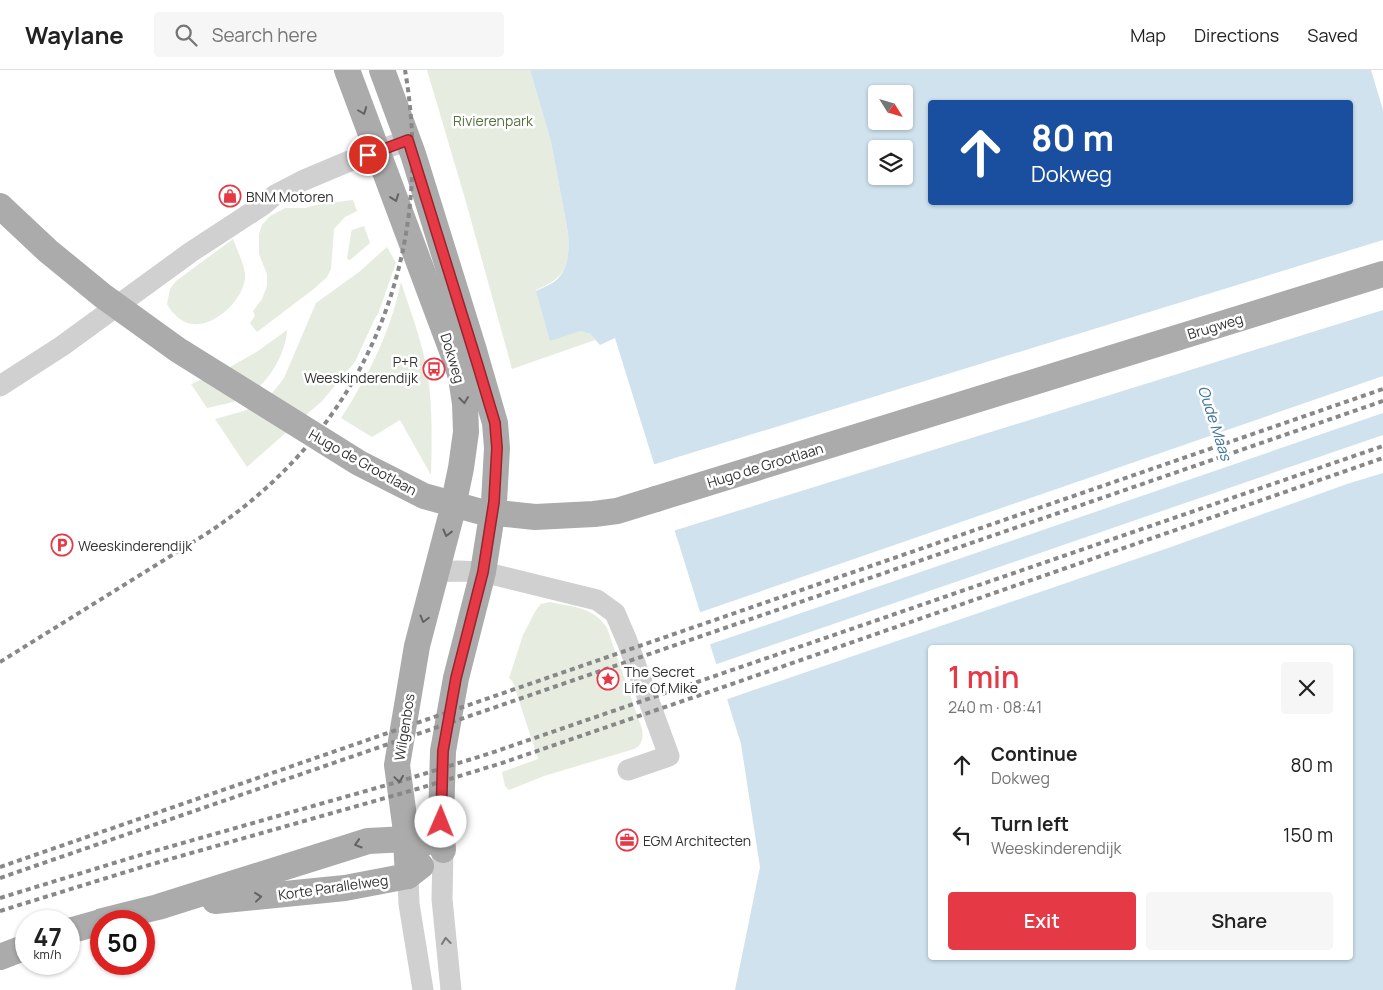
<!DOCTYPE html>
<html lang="en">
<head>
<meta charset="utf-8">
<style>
  body { margin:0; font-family:Manrope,sans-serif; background:#f6f6f6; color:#222; height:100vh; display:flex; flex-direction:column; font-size:19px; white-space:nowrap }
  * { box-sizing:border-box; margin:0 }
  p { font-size:16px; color:#767676 }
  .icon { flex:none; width:28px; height:28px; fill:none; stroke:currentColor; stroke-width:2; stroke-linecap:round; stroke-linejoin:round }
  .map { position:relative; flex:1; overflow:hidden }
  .drawer { position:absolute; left:928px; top:575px; width:425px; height:315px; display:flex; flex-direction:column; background:#fff; border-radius:5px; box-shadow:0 1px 4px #0004 }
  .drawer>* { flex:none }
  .hud { position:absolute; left:928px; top:30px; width:425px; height:105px; border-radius:5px; box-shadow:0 1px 4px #0004; background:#1a4fa0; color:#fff; overflow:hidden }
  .needle { width:32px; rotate:127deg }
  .controls { position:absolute; left:868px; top:15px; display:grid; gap:10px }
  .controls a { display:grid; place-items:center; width:45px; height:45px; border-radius:5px; background:#fff; box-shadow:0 1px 4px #0004; font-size:25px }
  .speed { position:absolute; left:15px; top:840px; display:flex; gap:10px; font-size:25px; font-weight:700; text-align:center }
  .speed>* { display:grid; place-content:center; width:65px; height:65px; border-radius:50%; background:#fff; box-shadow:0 1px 4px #0004; line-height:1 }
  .speed small { font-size:12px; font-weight:400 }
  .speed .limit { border:8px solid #d22; background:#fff; color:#111 }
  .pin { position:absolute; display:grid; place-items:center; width:42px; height:42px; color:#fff; margin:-21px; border:2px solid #fff; border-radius:50%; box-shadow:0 1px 5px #0007 }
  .me { position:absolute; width:55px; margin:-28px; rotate:1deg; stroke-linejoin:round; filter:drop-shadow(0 0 4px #0008) }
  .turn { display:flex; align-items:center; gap:18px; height:105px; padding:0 20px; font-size:22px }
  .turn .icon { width:65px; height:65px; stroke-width:2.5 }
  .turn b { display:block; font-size:35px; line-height:42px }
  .round { display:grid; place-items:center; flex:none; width:52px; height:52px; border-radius:5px; background:#f6f6f6 }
  .overview { display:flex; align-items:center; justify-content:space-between; height:85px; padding:0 20px }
  h1 { font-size:30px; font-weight:600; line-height:38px; color:#e63946 }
  .button { display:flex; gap:10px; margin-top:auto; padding:10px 20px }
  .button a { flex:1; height:58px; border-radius:5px; background:#e63946; color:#fff; font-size:20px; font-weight:600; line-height:58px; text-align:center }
  .button a+a { background:#f6f6f6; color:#222 }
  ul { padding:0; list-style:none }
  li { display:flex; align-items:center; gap:15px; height:70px; padding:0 20px }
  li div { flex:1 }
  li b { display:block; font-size:19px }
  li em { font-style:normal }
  header { display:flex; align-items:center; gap:30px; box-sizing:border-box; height:70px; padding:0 25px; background:#fff; border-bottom:1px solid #e0e0e0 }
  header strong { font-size:24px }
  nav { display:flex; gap:28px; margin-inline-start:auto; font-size:18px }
  .search { width:350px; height:45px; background:#f6f6f6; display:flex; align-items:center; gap:12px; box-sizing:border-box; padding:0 18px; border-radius:5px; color:#767676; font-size:19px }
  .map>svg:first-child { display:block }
  .green { fill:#e6ecdf }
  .water { fill:#cfe2ee; fill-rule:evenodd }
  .pier { fill:#fff }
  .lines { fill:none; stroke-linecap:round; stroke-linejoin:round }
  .minor { stroke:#d0d0d0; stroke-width:21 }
  .major { stroke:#ababab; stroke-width:26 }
  .rail { stroke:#888; stroke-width:4; stroke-dasharray:5 4; stroke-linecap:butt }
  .major-bridge { stroke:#ababab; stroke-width:26 }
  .oneway { stroke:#636363 }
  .oneway2 { stroke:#7a7a7a }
  .route-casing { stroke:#96252e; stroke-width:12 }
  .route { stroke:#e63946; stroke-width:9 }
  .labels { text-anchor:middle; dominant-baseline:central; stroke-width:5; stroke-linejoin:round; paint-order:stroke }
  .park-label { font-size:14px; fill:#56703f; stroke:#fff }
  .poi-label { font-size:14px; fill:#333; stroke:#fff; text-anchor:start }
  .street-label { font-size:14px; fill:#333; stroke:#fff }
  .water-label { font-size:15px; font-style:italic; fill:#3f7597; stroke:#fff }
</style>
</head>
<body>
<header>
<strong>Waylane</strong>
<div class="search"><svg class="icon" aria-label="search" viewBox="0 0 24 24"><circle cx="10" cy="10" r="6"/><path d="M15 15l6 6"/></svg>Search here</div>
<nav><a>Map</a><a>Directions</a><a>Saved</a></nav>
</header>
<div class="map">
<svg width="1383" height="920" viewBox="0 0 1383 920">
  <rect width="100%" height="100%" fill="#fff"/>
  <!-- green -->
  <g class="green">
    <path d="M 427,0 L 530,0 L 551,72 L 568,163 C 570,197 567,206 536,220 L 580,261 L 590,264 L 595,270 L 512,299 L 466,132 Z"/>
    <path d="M 353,130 L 357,141 L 345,147 L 334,159 L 331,199 L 327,207 L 315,218 L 257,262 L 250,253 L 255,246 L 253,241 L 262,229 L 267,216 L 267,204 L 259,184 L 259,164 L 262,155 L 270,146 L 285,138 L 305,138 L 320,134 Z"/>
    <path d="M 364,156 L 370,173 L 350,190 L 347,189 L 351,163 L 352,160 Z"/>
    <path d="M 233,169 C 237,180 243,192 245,203 C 247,225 220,253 198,254 C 185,256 173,245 167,234 L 170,219 L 176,211 Z"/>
    <path d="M 387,177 L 396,193 L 378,244 L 375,248 L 355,292 L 322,331 L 247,397 L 215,349 L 244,341 L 266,331 L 284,308 L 316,233 L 359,202 Z"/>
    <path d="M 401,212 C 409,237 419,263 425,290 C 433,328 432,366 431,405 L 400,350 L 372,367 L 341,348 C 369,305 390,263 401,212 Z"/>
    <path d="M 287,260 C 286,284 267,316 245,327 C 234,333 219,335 207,338 L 191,314 L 225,300 L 258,281 Z"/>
    <path d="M 550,532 C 572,537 594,537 607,558 L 642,659 C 643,667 643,675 634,679 L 544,706 L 509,720 L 505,716 L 502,702 L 538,689 L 513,612 L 509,608 L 523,565 L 536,540 L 541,534 Z"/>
  </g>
  <!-- water -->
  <path class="water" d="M 530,0 L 1371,0 L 1383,40 L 1383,920 L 735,920 L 760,797 L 741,674 L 615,268 L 600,275 L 590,264 L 580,261 L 550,271 L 536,221 C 542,218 549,215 554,212 C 570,200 569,180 568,163 L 551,72 ZM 876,24 L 904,24 L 904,51 L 876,51 ZM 930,32 L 1350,32 L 1350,132 L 930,132 ZM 876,79 L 904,79 L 904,106 L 876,106 ZM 930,578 L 1350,578 L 1350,888 L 930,888 Z"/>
  <!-- pier -->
  <g class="pier">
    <path d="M 1383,170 L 1383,240 L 673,461 L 652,395 Z"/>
    <path d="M 1383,306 L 1383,343 L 708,575 L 698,543 Z"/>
    <path d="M 1383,365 L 1383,403 L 1347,414 L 1171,477 L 725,630 L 714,595 Z"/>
  </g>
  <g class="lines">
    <!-- minor -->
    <g class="minor">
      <path d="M 0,316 L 62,276 L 191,182 L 263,135 L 275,125 L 302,111 L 347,92 L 408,70"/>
      <path d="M 437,502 L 458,501 L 483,502 L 597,530 L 615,543 L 627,571 L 669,686 L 628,700"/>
      <path d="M 443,780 L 442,829 L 451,920"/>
      <path d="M 408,806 L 409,834 L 423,920"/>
    </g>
    <!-- major -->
    <g class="major">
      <path d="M 347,0 L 455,289 L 461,307 L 465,334 L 466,362 L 461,398 L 451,446 L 417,576 L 397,695 L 405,754 L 408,806"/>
      <path d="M 382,0 L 413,84 L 473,277 L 495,353 L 497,378 L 494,432 L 483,502 L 456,608 L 443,681 L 441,752 L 443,780"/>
      <path d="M 656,429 L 1383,204"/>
      <path d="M 215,831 L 345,818 L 408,806 L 421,796"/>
      <path d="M 102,851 L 158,837 L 368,771 L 407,769 L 423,774"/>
      <path d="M 69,861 L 101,852"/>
      <path d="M 0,887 L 26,877"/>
    </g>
    <!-- rail -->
    <g class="rail">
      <path d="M 0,592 L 206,464 C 365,361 437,185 405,0"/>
      <path d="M 0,797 L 1383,319"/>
      <path d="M 0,808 L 1383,331"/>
      <path d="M 0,828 L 137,786 L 401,711 L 491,683 L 1383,376"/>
      <path d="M 0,841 L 142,797 L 417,719 L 502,693 L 706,623 L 1383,388"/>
    </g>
    <!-- major-bridge -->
    <path class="major-bridge" d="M 0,136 L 48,181 L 103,226 L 178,280 L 359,393 L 424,426 L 478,441 L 535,447 L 594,444 L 617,441 L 656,429"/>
  </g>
  <!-- one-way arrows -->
  <defs><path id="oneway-chevron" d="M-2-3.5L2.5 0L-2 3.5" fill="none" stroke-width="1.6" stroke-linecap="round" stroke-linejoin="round" transform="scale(1.25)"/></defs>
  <g class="oneway">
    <use href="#oneway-chevron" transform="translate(363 41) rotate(69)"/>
    <use href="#oneway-chevron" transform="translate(395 128) rotate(70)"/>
    <use href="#oneway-chevron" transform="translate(464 330) rotate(83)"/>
    <use href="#oneway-chevron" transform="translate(447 463) rotate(104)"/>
    <use href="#oneway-chevron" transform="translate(424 549) rotate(105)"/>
    <use href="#oneway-chevron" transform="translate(399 709) rotate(82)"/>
    <use href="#oneway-chevron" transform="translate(358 774) rotate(163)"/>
    <use href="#oneway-chevron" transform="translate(258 827) rotate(-6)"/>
  </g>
  <use class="oneway2" href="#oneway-chevron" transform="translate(446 871) rotate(-96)"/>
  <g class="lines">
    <!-- route casing -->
    <g class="route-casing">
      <path id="route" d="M 368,85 L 408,70 L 478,296 L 495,353 L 497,378 L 494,432 L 483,502 L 456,608 L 443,681 L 441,752"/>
    </g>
    <!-- route -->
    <use href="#route" class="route"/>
  </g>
  <!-- icons -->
  <defs>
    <g id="shop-ring" transform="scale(1.125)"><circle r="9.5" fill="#fff" stroke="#e63946" stroke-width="1.5"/><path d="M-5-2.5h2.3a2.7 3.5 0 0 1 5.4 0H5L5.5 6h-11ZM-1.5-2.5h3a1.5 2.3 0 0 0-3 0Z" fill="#e63946"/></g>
    <g id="bus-ring" transform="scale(1.125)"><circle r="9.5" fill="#fff" stroke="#e63946" stroke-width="1.5"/><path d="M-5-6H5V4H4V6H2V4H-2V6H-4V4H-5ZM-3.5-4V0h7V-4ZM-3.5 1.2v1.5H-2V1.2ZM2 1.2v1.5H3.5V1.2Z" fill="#e63946"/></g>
    <g id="parking-ring" transform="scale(1.125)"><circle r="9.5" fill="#fff" stroke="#e63946" stroke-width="1.5"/><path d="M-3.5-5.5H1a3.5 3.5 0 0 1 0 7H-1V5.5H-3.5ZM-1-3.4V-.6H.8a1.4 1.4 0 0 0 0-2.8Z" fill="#e63946"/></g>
    <g id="sight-ring" transform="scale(1.125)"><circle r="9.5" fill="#fff" stroke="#e63946" stroke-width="1.5"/><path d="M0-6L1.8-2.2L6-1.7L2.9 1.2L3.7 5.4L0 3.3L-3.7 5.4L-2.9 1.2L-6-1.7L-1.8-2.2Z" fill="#e63946"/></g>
    <g id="office-ring" transform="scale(1.125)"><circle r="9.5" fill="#fff" stroke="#e63946" stroke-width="1.5"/><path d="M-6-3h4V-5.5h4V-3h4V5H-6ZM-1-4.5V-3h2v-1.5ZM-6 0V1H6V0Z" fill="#e63946"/></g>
  </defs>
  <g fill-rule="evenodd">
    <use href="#shop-ring" x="230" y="126"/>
    <use href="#bus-ring" x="434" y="299"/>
    <use href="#parking-ring" x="62" y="475"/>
    <use href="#sight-ring" x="608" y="609"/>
    <use href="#office-ring" x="627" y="770"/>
  </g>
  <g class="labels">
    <!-- park labels -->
    <g class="park-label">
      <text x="493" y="50">Rivierenpark</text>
    </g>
    <!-- poi labels -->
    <g class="poi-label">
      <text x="246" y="126">BNM Motoren</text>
      <text x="418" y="291" text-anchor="end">P+R<tspan x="418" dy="16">Weeskinderendijk</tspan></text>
      <text x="78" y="475">Weeskinderendijk</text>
      <text x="624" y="601">The Secret<tspan x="624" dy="16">Life Of Mike</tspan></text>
      <text x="643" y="770">EGM Architecten</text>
    </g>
    <!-- street labels -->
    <g class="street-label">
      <text transform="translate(1215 256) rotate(-17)">Brugweg</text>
      <text transform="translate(453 288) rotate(73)">Dokweg</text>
      <text transform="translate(363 392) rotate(29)">Hugo de Grootlaan</text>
      <text transform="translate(765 395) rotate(-17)">Hugo de Grootlaan</text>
      <text transform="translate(404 657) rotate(-81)">Wilgenbos</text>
      <text transform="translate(333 817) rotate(-8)">Korte Parallelweg</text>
    </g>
    <!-- water labels -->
    <g class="water-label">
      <text transform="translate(1215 353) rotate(72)">Oude Maas</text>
    </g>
  </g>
</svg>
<div class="controls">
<a><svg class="needle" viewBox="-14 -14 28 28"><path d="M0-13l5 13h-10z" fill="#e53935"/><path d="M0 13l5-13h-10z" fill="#767676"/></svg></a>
<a><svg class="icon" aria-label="layers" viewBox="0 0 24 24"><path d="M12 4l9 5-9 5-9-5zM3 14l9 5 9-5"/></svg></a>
</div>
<div class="speed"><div>47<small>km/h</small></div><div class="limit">50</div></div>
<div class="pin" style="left:368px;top:85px;background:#d93025"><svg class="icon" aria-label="arrive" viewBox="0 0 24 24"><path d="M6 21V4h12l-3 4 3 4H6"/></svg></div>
<svg class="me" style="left:441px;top:752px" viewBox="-20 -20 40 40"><circle r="19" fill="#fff"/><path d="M0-13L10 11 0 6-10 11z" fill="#e63946"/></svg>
<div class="hud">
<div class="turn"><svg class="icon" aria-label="ahead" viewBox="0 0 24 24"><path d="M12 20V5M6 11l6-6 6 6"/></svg><div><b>80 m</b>Dokweg</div></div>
</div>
<section class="drawer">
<div class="overview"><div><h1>1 min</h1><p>240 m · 08:41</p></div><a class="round"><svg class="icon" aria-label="close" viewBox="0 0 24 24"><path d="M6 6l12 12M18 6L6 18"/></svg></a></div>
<ul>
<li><svg class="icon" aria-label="ahead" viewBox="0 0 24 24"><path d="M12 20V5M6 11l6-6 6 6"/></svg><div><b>Continue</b><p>Dokweg</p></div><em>80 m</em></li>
<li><svg class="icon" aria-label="left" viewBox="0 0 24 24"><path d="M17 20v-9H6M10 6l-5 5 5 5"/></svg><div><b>Turn left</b><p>Weeskinderendijk</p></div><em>150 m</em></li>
</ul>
<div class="button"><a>Exit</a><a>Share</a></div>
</section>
</div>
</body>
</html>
